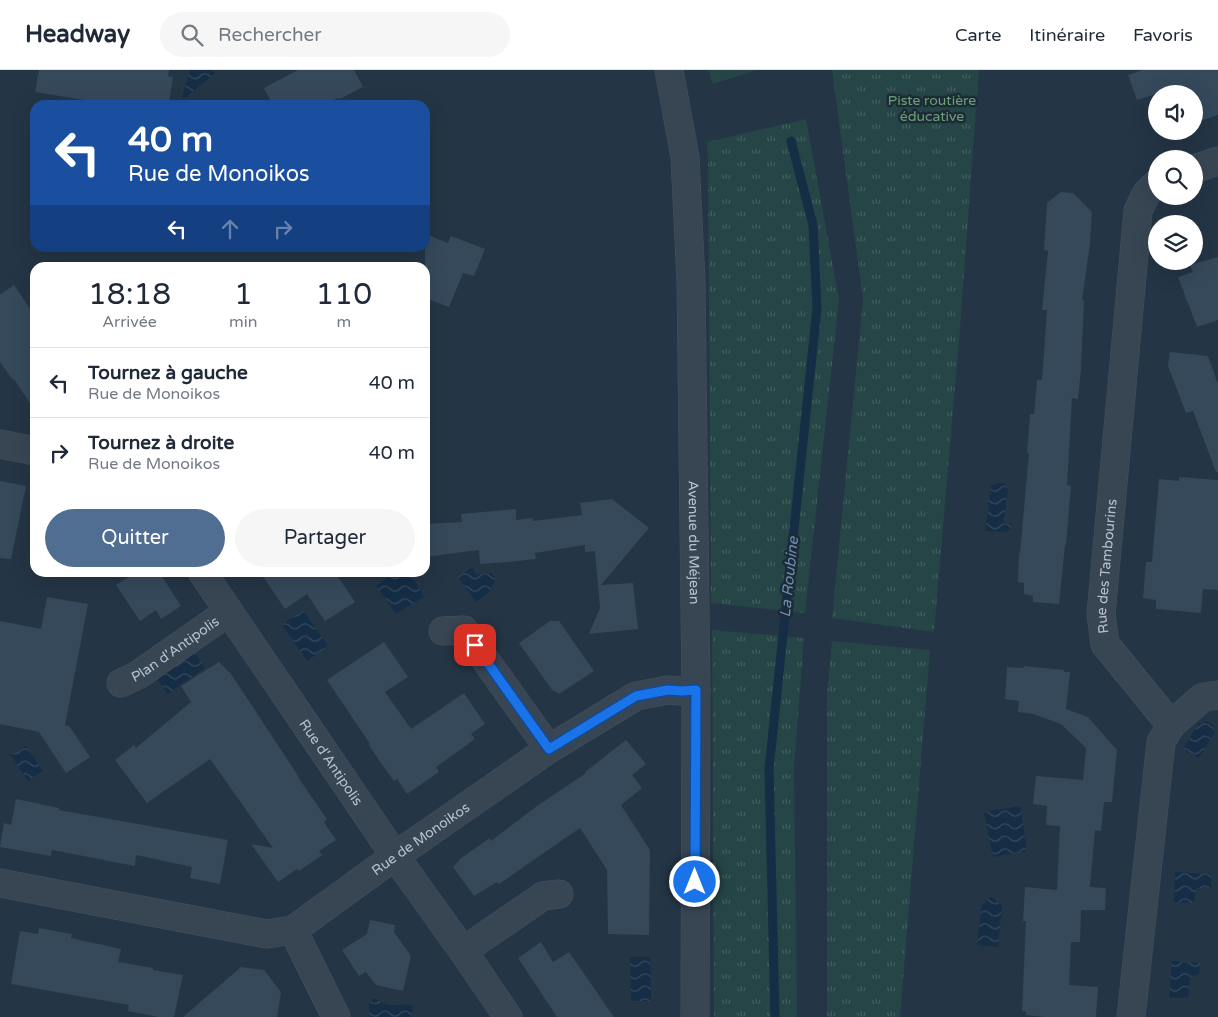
<!DOCTYPE html>
<html lang="fr">
<head>
<meta charset="utf-8">
<style>
  body { margin:0; font-family:"Varela Round",sans-serif; background:#f6f6f7; color:#1f2937; height:100vh; display:flex; flex-direction:column; font-size:19px; white-space:nowrap }
  * { box-sizing:border-box; margin:0 }
  p { font-size:16px; color:#747a83 }
  .icon { flex:none; width:28px; height:28px; fill:none; stroke:currentColor; stroke-width:2; stroke-linecap:round; stroke-linejoin:round }
  .map { position:relative; flex:1; overflow:hidden }
  .side { position:absolute; left:30px; top:192px; width:400px; height:315px; display:flex; flex-direction:column; background:#fff; border-radius:15px; box-shadow:0 5px 20px #0002 }
  .side>* { flex:none }
  .guide { position:absolute; left:30px; top:30px; width:400px; height:152px; border-radius:15px; box-shadow:0 5px 20px #0002; background:#1a4fa0; color:#fff; overflow:hidden }
  .buttons { position:absolute; left:1148px; top:15px; display:grid; gap:10px }
  .buttons a { display:grid; place-items:center; width:55px; height:55px; border-radius:50%; background:#fff; box-shadow:0 5px 20px #0002; font-size:25px }
  .pin { position:absolute; display:grid; place-items:center; width:42px; height:42px; color:#fff; margin:-21px; border-radius:10px; box-shadow:0 2px 8px #0006 }
  .me { position:absolute; width:55px; margin:-28px; rotate:0deg; stroke-linejoin:round; filter:drop-shadow(0 0 4px #0008) }
  .turn { display:flex; align-items:center; gap:18px; height:105px; padding:0 15px; font-size:22px }
  .turn .icon { width:65px; height:65px; stroke-width:2.5 }
  .turn b { display:block; font-size:35px; line-height:42px }
  .lanes { display:flex; align-items:center; height:48px; padding:0 15px; background:#0003; justify-content:center; gap:25px; direction:ltr }
  .lanes .off { opacity:.35 }
  .eta { display:flex; justify-content:space-evenly; align-items:center; height:85px; text-align:center }
  .eta b { font-size:30px; font-weight:600; line-height:35px }
  .cta { display:flex; gap:10px; margin-top:auto; padding:10px 15px }
  .cta a { flex:1; height:58px; border-radius:30px; background:#4f6e91; color:#fff; font-size:20px; font-weight:600; line-height:58px; text-align:center }
  .cta a+a { background:#f6f6f7; color:#1f2937 }
  ul { padding:0; list-style:none }
  li { display:flex; align-items:center; gap:15px; height:70px; padding:0 15px; border-top:1px solid #e0e1e3 }
  li div { flex:1 }
  li b { display:block; font-size:19px }
  li em { font-style:normal }
  header { display:flex; align-items:center; gap:30px; box-sizing:border-box; height:70px; padding:0 25px; background:#fff; border-bottom:1px solid #e0e1e3 }
  header strong { font-size:24px }
  nav { display:flex; gap:28px; margin-inline-start:auto; font-size:18px }
  .search { width:350px; height:45px; background:#f6f6f7; display:flex; align-items:center; gap:12px; box-sizing:border-box; padding:0 18px; border-radius:28px; color:#747a83; font-size:19px }
  .map>svg:first-child { display:block }
  .grass { fill:url(#grass-tufts) }
  .garden { fill:#264546 }
  .water { fill:url(#water-waves) }
  .lines { fill:none; stroke-linecap:round; stroke-linejoin:round }
  .stream { stroke:#152d45; stroke-width:9 }
  .building { fill:#35495b }
  .street-casing { stroke:#455260; stroke-width:29 }
  .street { stroke:#384654; stroke-width:28 }
  .route-casing { stroke:#114b97; stroke-width:12 }
  .route { stroke:#1a73e8; stroke-width:9 }
  .labels { text-anchor:middle; dominant-baseline:central; stroke-width:5; stroke-linejoin:round; paint-order:stroke }
  .park-label { font-size:14px; fill:#6aa172; stroke:#1d2b39 }
  .street-label { font-size:14px; fill:#b6c1ce; stroke:#1d2b39 }
  .water-label { font-size:15px; font-style:italic; fill:#6c8fb0; stroke:#1d2b39 }
</style>
</head>
<body>
<header>
<strong>Headway</strong>
<div class="search"><svg class="icon" aria-label="search" viewBox="0 0 24 24"><circle cx="10" cy="10" r="6"/><path d="M15 15l6 6"/></svg>Rechercher</div>
<nav><a>Carte</a><a>Itinéraire</a><a>Favoris</a></nav>
</header>
<div class="map">
<svg width="1218" height="947" viewBox="0 0 1218 947">
  <defs>
    <pattern id="grass-tufts" width="24" height="20" patternUnits="userSpaceOnUse" patternTransform="scale(1.25)"><rect width="24" height="20" fill="#264546"/><path d="M3 7l-1-3M5 7V3M7 7l1-3M15 17l-1-3M17 17v-4M19 17l1-3" fill="none" stroke="#435e60"/></pattern>
    <pattern id="water-waves" width="16" height="10" patternUnits="userSpaceOnUse" patternTransform="scale(1.25)"><rect width="16" height="10" fill="#152d45"/><path d="M0 5q4-4 8 0t8 0" fill="none" stroke="#354a5f"/></pattern>
  </defs>
  <rect width="100%" height="100%" fill="#243545"/>
  <!-- grass -->
  <g class="grass">
    <path d="M 832,0 L 979,0 L 959,271 L 934,562 L 832,548 L 863,229 Z"/>
    <path d="M 806,49 L 839,230 L 805,543 L 711,533 L 708,92 L 707,72 Z"/>
    <path d="M 712,560 L 804,568 L 794,698 L 797,947 L 714,947 Z"/>
    <path d="M 832,571 L 930,580 L 900,947 L 827,947 L 827,623 Z"/>
  </g>
  <!-- garden -->
  <path class="garden" d="M 708,0 L 757,0 L 713,14 Z"/>
  <!-- water -->
  <g class="water">
    <path d="M 190,0 L 211,0 L 215,3 L 184,29 L 182,27 Z"/>
    <path d="M 997,413 L 1003,413 L 1006,414 L 1008,419 L 1003,454 L 1012,453 L 1012,457 L 1007,462 L 985,461 L 991,416 Z"/>
    <path d="M 472,497 L 476,504 L 492,503 L 495,508 C 491,523 488,523 476,532 L 458,507 Z"/>
    <path d="M 395,502 L 410,503 L 424,527 L 396,544 L 376,516 Z"/>
    <path d="M 303,540 L 328,576 L 307,591 L 282,555 Z"/>
    <path d="M 195,583 L 205,598 L 168,624 L 157,609 Z"/>
    <path d="M 1207,651 L 1212,654 L 1214,657 L 1213,661 L 1215,662 L 1199,688 L 1183,679 L 1199,653 L 1201,654 Z"/>
    <path d="M 26,676 L 43,701 L 28,711 L 11,685 Z"/>
    <path d="M 1020,736 L 1027,781 L 993,787 L 984,742 Z"/>
    <path d="M 1175,802 L 1211,804 L 1211,818 L 1196,818 L 1194,833 L 1174,832 Z"/>
    <path d="M 991,827 L 994,828 L 999,834 L 1002,835 L 998,877 L 977,875 L 982,834 L 985,833 L 988,828 Z"/>
    <path d="M 630,887 L 650,887 L 651,931 L 631,931 Z"/>
    <path d="M 1172,891 L 1200,893 L 1199,904 L 1190,907 L 1188,929 L 1169,927 Z"/>
    <path d="M 372,929 C 381,928 381,934 388,935 C 397,937 405,931 413,937 L 412,943 L 409,947 L 370,947 L 369,934 Z"/>
  </g>
  <g class="lines">
    <!-- stream -->
    <path class="stream" d="M 775,947 L 769,699 L 817,238 L 813,155 L 791,71"/>
  </g>
  <!-- building -->
  <g class="building">
    <path d="M 39,0 L 169,0 L 168,6 L 173,7 L 169,32 L 157,30 L 156,35 L 115,35 L 35,22 Z"/>
    <path d="M 298,0 L 354,0 L 363,17 L 340,29 L 338,28 L 323,35 L 273,35 L 264,18 Z"/>
    <path d="M 1142,0 L 1218,0 L 1218,45 L 1194,53 L 1194,24 L 1156,24 L 1137,30 L 1128,5 Z"/>
    <path d="M 1061,122 L 1073,123 L 1092,142 L 1090,174 L 1082,230 L 1084,230 L 1081,299 L 1078,329 L 1072,328 L 1067,415 L 1071,416 L 1066,475 L 1065,475 L 1059,534 L 1033,532 L 1033,526 L 1024,524 L 1024,513 L 1018,512 L 1019,483 L 1020,483 L 1029,383 L 1027,383 L 1030,344 L 1034,344 L 1037,310 L 1042,310 L 1047,240 L 1042,240 L 1048,181 L 1044,180 L 1047,133 Z"/>
    <path d="M 425,164 L 448,173 L 451,166 L 485,179 L 474,206 L 463,203 L 449,237 L 425,228 Z"/>
    <path d="M 1218,187 L 1218,250 L 1197,257 L 1178,207 L 1193,202 L 1190,195 Z"/>
    <path d="M 14,215 L 35,246 L 35,341 L 14,309 L 13,310 L 0,292 L 0,225 Z"/>
    <path d="M 1170,282 L 1208,286 L 1218,314 L 1218,402 L 1216,402 L 1193,341 L 1186,343 L 1168,296 Z"/>
    <path d="M 1179,407 L 1218,410 L 1218,520 L 1203,519 L 1201,543 L 1156,539 L 1156,530 L 1143,528 L 1146,492 L 1152,492 L 1159,409 L 1179,411 Z"/>
    <path d="M 0,411 L 26,416 L 11,489 L 0,488 Z"/>
    <path d="M 612,429 L 649,458 L 601,515 L 633,513 L 638,559 L 589,564 L 600,538 L 595,481 L 585,482 L 585,475 L 535,483 L 536,489 L 509,492 L 480,494 L 479,480 L 425,487 L 425,454 L 462,452 L 461,444 L 516,439 L 516,450 L 533,448 L 533,451 L 582,445 L 580,433 Z"/>
    <path d="M 136,502 L 159,502 L 181,536 L 161,549 L 156,540 L 140,551 L 116,515 Z"/>
    <path d="M 260,502 L 339,502 L 336,504 L 355,532 L 325,551 L 307,524 L 285,539 Z"/>
    <path d="M 47,527 L 88,534 L 65,655 L 69,656 L 90,687 L 66,703 L 39,662 L 0,654 L 0,551 L 41,559 Z"/>
    <path d="M 550,551 L 559,551 L 594,601 L 559,624 L 552,620 L 519,573 Z"/>
    <path d="M 384,572 L 408,607 L 385,622 L 411,659 L 464,623 L 485,654 L 471,664 L 475,669 L 436,697 L 439,702 L 407,724 L 397,709 L 394,711 L 378,689 L 369,675 L 370,674 L 327,610 Z"/>
    <path d="M 219,592 L 231,604 L 237,613 L 299,707 L 298,707 L 327,749 L 324,752 L 336,770 L 319,781 L 322,785 L 299,801 L 297,799 L 278,812 L 251,774 L 273,778 L 210,689 L 147,733 L 115,690 L 134,675 L 136,678 L 191,632 L 181,616 Z"/>
    <path d="M 1024,596 L 1064,600 L 1064,602 L 1070,602 L 1066,639 L 1088,647 L 1117,680 L 1112,732 L 1104,732 L 1101,761 L 1095,760 L 1090,817 L 1106,818 L 1105,840 L 1081,840 L 1080,872 L 1071,872 L 1069,915 L 1098,917 L 1096,947 L 1044,947 L 1026,945 L 1026,942 L 1022,941 L 1026,851 L 1023,851 L 1025,817 L 1057,820 L 1060,756 L 1046,755 L 1047,736 L 1033,734 L 1036,706 L 1083,710 L 1086,678 L 1061,654 L 1033,644 L 1018,642 L 1019,631 L 1005,629 L 1007,597 L 1024,598 Z"/>
    <path d="M 626,670 L 646,694 L 632,705 L 642,718 L 621,735 L 650,780 L 649,865 L 608,864 L 607,800 L 580,758 L 499,814 L 497,812 L 474,826 L 453,797 L 460,789 L 490,768 L 491,771 L 537,736 L 586,703 L 585,702 Z"/>
    <path d="M 16,729 L 59,738 L 59,740 L 228,770 L 220,814 L 190,808 L 192,797 L 136,785 L 135,796 L 52,780 L 51,786 L 0,777 L 4,753 L 11,755 Z"/>
    <path d="M 370,850 L 395,855 L 394,862 L 411,886 L 403,921 L 376,915 L 366,902 L 359,906 L 342,880 L 367,864 Z"/>
    <path d="M 39,858 L 72,864 L 71,868 L 121,879 L 118,892 L 153,898 L 153,900 L 183,905 L 174,947 L 158,947 L 128,941 L 129,935 L 11,914 L 20,861 L 38,864 Z"/>
    <path d="M 541,872 L 553,892 L 569,882 L 614,947 L 557,947 L 518,888 Z"/>
    <path d="M 241,897 L 264,900 L 281,922 L 277,947 L 183,947 Z"/>
  </g>
  <g class="lines">
    <!-- street casing -->
    <g class="street-casing">
      <g id="street">
        <path id="s1" d="M 669,0 L 685,87 L 691,211 L 696,620 L 695,947"/>
        <path d="M 1194,99 L 1218,91"/>
        <path d="M 0,374 L 35,381"/>
        <path id="s2" d="M 202,502 L 395,786 L 463,881 L 508,947"/>
        <path d="M 443,561 L 464,560 L 549,679"/>
        <path id="s3" d="M 121,613 L 138,605 L 228,542"/>
        <path d="M 1171,655 L 1203,627 L 1218,625"/>
        <path id="s4" d="M 0,813 L 267,864 L 293,860 L 395,786 L 549,679 L 636,626 L 668,620 L 681,621 L 696,620"/>
        <path d="M 293,860 L 336,947"/>
        <path d="M 463,881 L 543,826 L 559,824"/>
        <path id="s5" d="M 1131,947 L 1161,672 L 1171,655 L 1105,574 L 1101,544 L 1138,141 L 1146,124 L 1156,114"/>
      </g>
    </g>
    <!-- street -->
    <use href="#street" class="street"/>
  </g>
  <g class="lines">
    <!-- route casing -->
    <g class="route-casing">
      <path id="route" d="M 475,575 L 549,679 L 636,626 L 668,620 L 682,621 L 696,620 L 695,812"/>
    </g>
    <!-- route -->
    <use href="#route" class="route"/>
  </g>
  <g class="labels">
    <!-- park labels -->
    <g class="park-label">
      <text x="932" y="30">Piste routière<tspan x="932" dy="16">éducative</tspan></text>
    </g>
    <!-- street labels -->
    <g class="street-label">
      <text stroke="none"><textPath href="#s1" startOffset="474">Avenue du Méjean</textPath></text>
      <text stroke="none"><textPath href="#s5" startOffset="479">Rue des Tambourins</textPath></text>
      <text stroke="none"><textPath href="#s3" startOffset="64">Plan d'Antipolis</textPath></text>
      <text stroke="none"><textPath href="#s2" startOffset="230">Rue d'Antipolis</textPath></text>
      <text stroke="none"><textPath href="#s4" startOffset="455">Rue de Monoikos</textPath></text>
    </g>
    <!-- water labels -->
    <g class="water-label">
      <text transform="translate(789 507) rotate(-84)">La Roubine</text>
    </g>
  </g>
</svg>
<div class="buttons">
<a><svg class="icon" aria-label="sound" viewBox="0 0 24 24"><path d="M4 9h4l5-4v14l-5-4H4zM17 9q2 3 0 6"/></svg></a>
<a><svg class="icon" aria-label="search" viewBox="0 0 24 24"><circle cx="10" cy="10" r="6"/><path d="M15 15l6 6"/></svg></a>
<a><svg class="icon" aria-label="layers" viewBox="0 0 24 24"><path d="M12 4l9 5-9 5-9-5zM3 14l9 5 9-5"/></svg></a>
</div>
<div class="pin" style="left:475px;top:575px;background:#d93025"><svg class="icon" aria-label="arrive" viewBox="0 0 24 24"><path d="M6 21V4h12l-3 4 3 4H6"/></svg></div>
<svg class="me" style="left:695px;top:812px" viewBox="-20 -20 40 40"><circle r="17" fill="#1a73e8" stroke="#fff" stroke-width="3"/><path d="M0-11L8 9 0 5-8 9z" fill="#fff"/></svg>
<div class="guide">
<div class="turn"><svg class="icon" aria-label="left" viewBox="0 0 24 24"><path d="M17 20v-9H6M10 6l-5 5 5 5"/></svg><div><b>40 m</b>Rue de Monoikos</div></div>
<div class="lanes"><svg class="icon" aria-label="left" viewBox="0 0 24 24"><path d="M17 20v-9H6M10 6l-5 5 5 5"/></svg><svg class="icon off" aria-label="ahead" viewBox="0 0 24 24"><path d="M12 20V5M6 11l6-6 6 6"/></svg><svg class="icon off" aria-label="right" viewBox="0 0 24 24"><path d="M7 20v-9h11M14 6l5 5-5 5"/></svg></div>
</div>
<section class="side">
<div class="eta">
<div><b>18:18</b><p>Arrivée</p></div>
<div><b>1</b><p>min</p></div>
<div><b>110</b><p>m</p></div>
</div>
<ul>
<li><svg class="icon" aria-label="left" viewBox="0 0 24 24"><path d="M17 20v-9H6M10 6l-5 5 5 5"/></svg><div><b>Tournez à gauche</b><p>Rue de Monoikos</p></div><em>40 m</em></li>
<li><svg class="icon" aria-label="right" viewBox="0 0 24 24"><path d="M7 20v-9h11M14 6l5 5-5 5"/></svg><div><b>Tournez à droite</b><p>Rue de Monoikos</p></div><em>40 m</em></li>
</ul>
<div class="cta"><a>Quitter</a><a>Partager</a></div>
</section>
</div>
</body>
</html>
